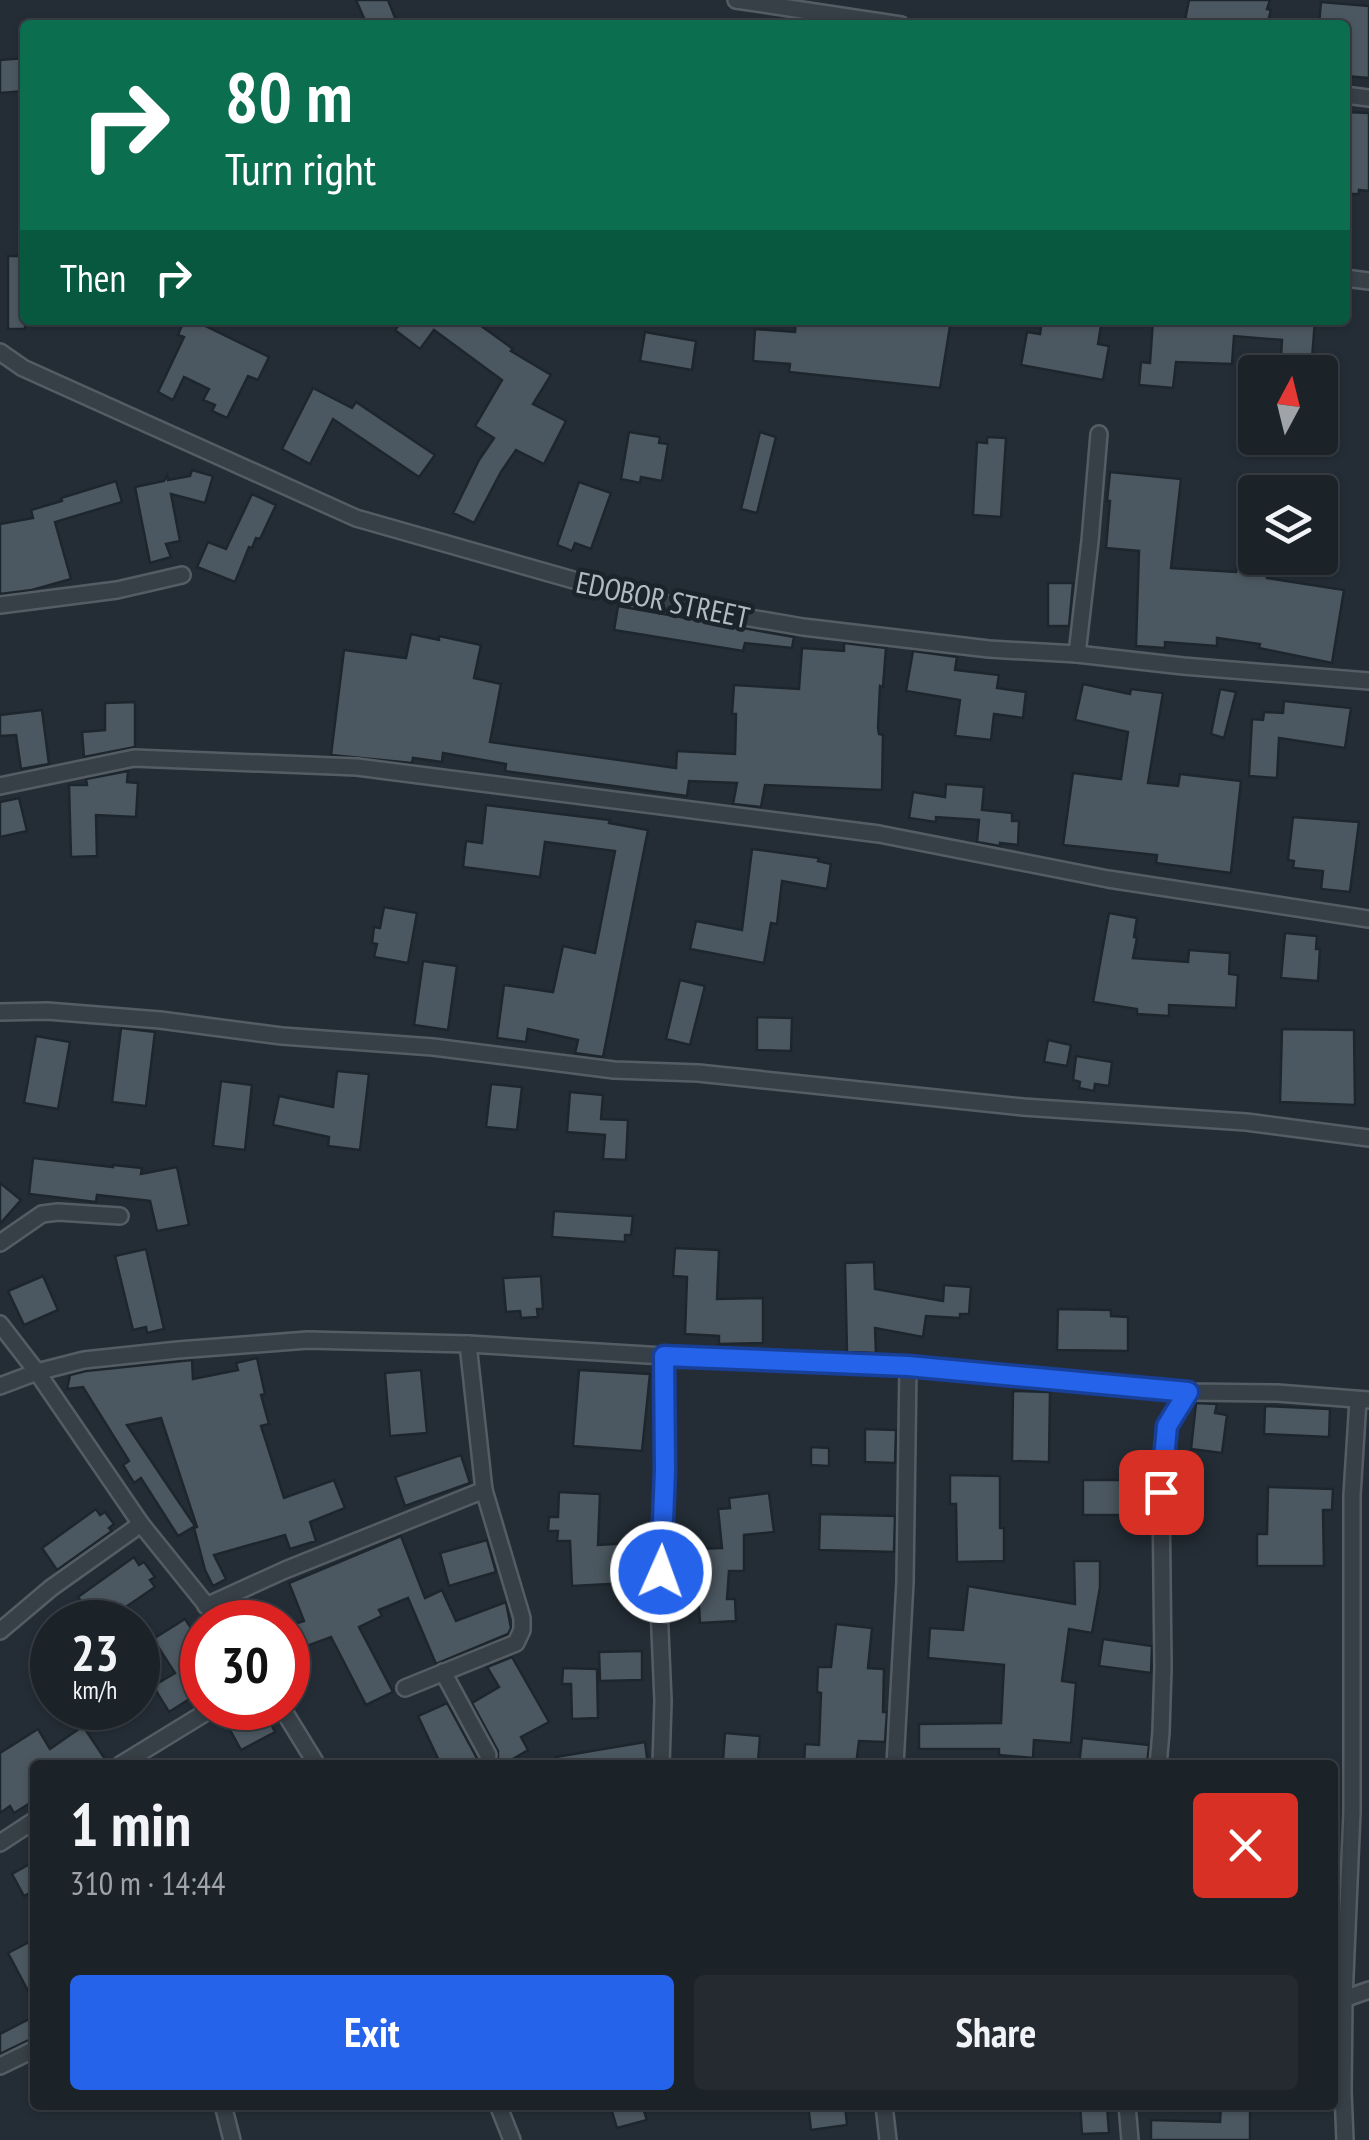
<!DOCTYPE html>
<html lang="en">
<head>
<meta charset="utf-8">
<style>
  body { margin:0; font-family:"PT Sans Narrow",sans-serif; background:#242a30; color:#f1f3f6; height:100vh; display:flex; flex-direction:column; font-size:38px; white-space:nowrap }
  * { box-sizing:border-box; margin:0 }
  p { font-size:32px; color:#a0a4a8 }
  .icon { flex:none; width:55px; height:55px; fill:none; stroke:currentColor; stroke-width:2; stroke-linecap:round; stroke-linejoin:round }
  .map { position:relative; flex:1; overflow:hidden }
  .panel { position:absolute; left:30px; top:1760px; width:1308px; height:350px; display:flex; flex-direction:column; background:#1b2228; border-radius:10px; box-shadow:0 2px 8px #0004,0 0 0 2px #393f45 }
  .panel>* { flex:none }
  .hud { position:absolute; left:20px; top:20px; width:1330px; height:305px; border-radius:10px; box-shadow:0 2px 8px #0004,0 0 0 2px #393f45; background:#0b6e4f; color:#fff; overflow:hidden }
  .needle { width:65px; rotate:7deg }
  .tools { position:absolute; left:1238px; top:355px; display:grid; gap:20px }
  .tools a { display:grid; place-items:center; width:100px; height:100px; border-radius:10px; background:#1b2228; box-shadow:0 2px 8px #0004,0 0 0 2px #393f45; font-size:50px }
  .speed { position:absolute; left:30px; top:1600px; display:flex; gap:20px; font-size:50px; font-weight:700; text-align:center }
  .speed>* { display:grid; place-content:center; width:130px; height:130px; border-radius:50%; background:#1b2228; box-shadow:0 2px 8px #0004,0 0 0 2px #393f45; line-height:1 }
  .speed small { font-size:25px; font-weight:400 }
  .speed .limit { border:15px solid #d22; background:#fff; color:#111 }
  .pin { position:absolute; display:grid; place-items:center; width:85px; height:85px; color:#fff; margin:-42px; border-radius:20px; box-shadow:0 5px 15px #0006 }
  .me { position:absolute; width:110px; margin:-55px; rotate:2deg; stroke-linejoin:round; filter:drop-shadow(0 0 8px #0008) }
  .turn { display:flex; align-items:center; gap:35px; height:210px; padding:0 40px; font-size:45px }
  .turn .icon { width:130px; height:130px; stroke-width:2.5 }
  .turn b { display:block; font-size:70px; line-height:85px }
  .then { display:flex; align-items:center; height:95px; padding:0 40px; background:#0003; gap:20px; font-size:38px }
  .round { display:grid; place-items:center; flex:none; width:105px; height:105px; border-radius:10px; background:#242a30 }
  .head { display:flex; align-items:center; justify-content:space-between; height:170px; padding:0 40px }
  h1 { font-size:60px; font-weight:800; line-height:75px }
  .primary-button { display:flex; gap:20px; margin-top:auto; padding:20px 40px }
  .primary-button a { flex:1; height:115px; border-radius:10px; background:#2563eb; color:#fff; font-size:40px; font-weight:800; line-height:115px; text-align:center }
  .primary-button a+a { background:#242a30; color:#f1f3f6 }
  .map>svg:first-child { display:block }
  .building { fill:#4c5861; stroke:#1e262d; stroke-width:2.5 }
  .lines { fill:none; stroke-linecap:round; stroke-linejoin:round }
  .street-casing { stroke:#555d64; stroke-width:20 }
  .street { stroke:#373f47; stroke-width:15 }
  .route-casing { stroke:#184099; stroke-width:25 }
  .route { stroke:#2563eb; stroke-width:18 }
  .labels { text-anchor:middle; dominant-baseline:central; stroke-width:9; stroke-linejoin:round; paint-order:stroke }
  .street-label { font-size:30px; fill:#b2bac3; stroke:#1c242b }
</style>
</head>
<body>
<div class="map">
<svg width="1369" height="2140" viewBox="0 0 1369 2140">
  <rect width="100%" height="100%" fill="#242d36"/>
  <!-- building -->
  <g class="building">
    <path d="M 356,0 L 388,0 L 398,25 L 367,25 Z"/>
    <path d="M 1189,0 L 1270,0 L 1267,9 L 1271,10 L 1267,25 L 1184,25 Z"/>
    <path d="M 1321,2 L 1369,6 L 1369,78 L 1345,76 L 1345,25 L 1319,25 Z"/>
    <path d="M 25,58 L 25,91 L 0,93 L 0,60 Z"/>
    <path d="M 1345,112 L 1369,113 L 1369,191 L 1359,190 L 1359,194 L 1345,194 Z"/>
    <rect x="8" y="256" width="17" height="73"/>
    <path d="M 184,320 L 193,320 L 269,357 L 258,380 L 248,376 L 227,418 L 212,411 L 215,405 L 203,400 L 209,389 L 184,377 L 173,400 L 158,392 L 184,337 L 178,335 Z"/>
    <path d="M 403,320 L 473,320 L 513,349 L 511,351 L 551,375 L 533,404 L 566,421 L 544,464 L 516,450 L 501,472 L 474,523 L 453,513 L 479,460 L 494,438 L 475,426 L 502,380 L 434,330 L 420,349 L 395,330 Z"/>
    <path d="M 796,320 L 951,320 L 940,388 L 789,372 L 790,364 L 753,361 L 755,329 L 795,332 Z"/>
    <path d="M 1042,320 L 1102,320 L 1098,344 L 1109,346 L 1103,380 L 1021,365 L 1027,332 L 1040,334 Z"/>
    <path d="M 1153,320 L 1315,320 L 1311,372 L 1280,372 L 1282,340 L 1234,336 L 1232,364 L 1176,362 L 1173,388 L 1139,385 L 1141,362 L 1150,363 Z"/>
    <path d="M 645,332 L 696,341 L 692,370 L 640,361 Z"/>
    <path d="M 313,388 L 352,408 L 356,402 L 435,455 L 419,477 L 333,419 L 310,464 L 282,449 Z"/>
    <path d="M 629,432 L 660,437 L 659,443 L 668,444 L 662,481 L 641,477 L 640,483 L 621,479 Z"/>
    <path d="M 760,432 L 776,437 L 757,513 L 741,509 Z"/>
    <path d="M 987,437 L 1006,438 L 1001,517 L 973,515 L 977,442 L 987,443 Z"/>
    <path d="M 192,470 L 213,476 L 205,503 L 171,494 L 180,541 L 166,544 L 171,557 L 150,563 L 135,487 L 164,481 L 167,475 L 168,480 L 190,476 Z"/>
    <path d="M 1110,472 L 1181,479 L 1171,568 L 1236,572 L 1237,567 L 1268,573 L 1267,578 L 1344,590 L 1332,663 L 1259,648 L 1260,644 L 1217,638 L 1217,646 L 1165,642 L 1165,648 L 1136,646 L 1139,551 L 1106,548 L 1110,501 L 1107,501 Z"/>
    <path d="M 116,481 L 122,502 L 55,522 L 71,579 L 32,590 L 0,594 L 0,524 L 33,518 L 31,510 L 62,501 L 61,498 Z"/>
    <path d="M 579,482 L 611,493 L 591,549 L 575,543 L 572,551 L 557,545 Z"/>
    <path d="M 252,494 L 276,505 L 260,539 L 256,538 L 252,548 L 249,547 L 235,582 L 197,567 L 208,542 L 226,549 Z"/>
    <path d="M 1048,583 L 1073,583 L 1069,626 L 1048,626 Z"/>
    <path d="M 618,606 L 794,637 L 792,648 L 745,643 L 743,651 L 614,630 Z"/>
    <path d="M 411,634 L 439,640 L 439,636 L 481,645 L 474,678 L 501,684 L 490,742 L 676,768 L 677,751 L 735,754 L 736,714 L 732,714 L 734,685 L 799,689 L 802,648 L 844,651 L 844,643 L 886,648 L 883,687 L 880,686 L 878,728 L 879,734 L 883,735 L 882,790 L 765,785 L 761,807 L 733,804 L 737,783 L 689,781 L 687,796 L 505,771 L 506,764 L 443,753 L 442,762 L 413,758 L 412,763 L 331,755 L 344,650 L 406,658 Z"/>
    <path d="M 913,651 L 957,657 L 955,670 L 999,675 L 997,688 L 1026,692 L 1023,718 L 994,714 L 991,740 L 955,736 L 960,700 L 906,691 Z"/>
    <path d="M 1083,684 L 1130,694 L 1131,689 L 1163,693 L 1148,783 L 1178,786 L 1180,774 L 1241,781 L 1231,873 L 1156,863 L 1157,855 L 1063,845 L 1073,773 L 1121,779 L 1128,732 L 1075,720 Z"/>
    <path d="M 1220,689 L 1236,692 L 1224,738 L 1211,734 Z"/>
    <path d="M 1284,701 L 1351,708 L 1345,748 L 1279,738 L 1277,778 L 1249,776 L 1252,719 L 1263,720 L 1264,712 L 1283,713 Z"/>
    <path d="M 135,702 L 135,747 L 84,757 L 82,732 L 105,730 L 105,703 Z"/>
    <path d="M 42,710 L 49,764 L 21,769 L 16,735 L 0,736 L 0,715 Z"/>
    <path d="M 128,771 L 127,782 L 138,783 L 136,817 L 96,815 L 97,856 L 71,857 L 69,785 L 87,785 L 86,779 Z"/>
    <path d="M 946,784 L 984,787 L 982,810 L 1012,813 L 1012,821 L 1019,821 L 1018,845 L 1000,843 L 1000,846 L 977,842 L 979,820 L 936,817 L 936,822 L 909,818 L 913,792 L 945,797 Z"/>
    <path d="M 19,798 L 27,831 L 0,837 L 0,802 Z"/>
    <path d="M 486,805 L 610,820 L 609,823 L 648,830 L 603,1057 L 575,1053 L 578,1040 L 528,1029 L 526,1042 L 497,1038 L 504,985 L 553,992 L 563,946 L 595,953 L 615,851 L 545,842 L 540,877 L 463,867 L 466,841 L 482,843 Z"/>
    <path d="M 1293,817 L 1359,822 L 1350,892 L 1321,889 L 1323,871 L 1293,868 L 1294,861 L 1288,860 Z"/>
    <path d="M 752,849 L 819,858 L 818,861 L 831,864 L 827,889 L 782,881 L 777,924 L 771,923 L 764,963 L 690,949 L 696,921 L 742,930 Z"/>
    <path d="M 384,907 L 417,913 L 408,963 L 374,957 L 377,944 L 372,943 L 374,927 L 380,928 Z"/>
    <path d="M 1109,913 L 1137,918 L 1134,937 L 1137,938 L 1133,958 L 1188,962 L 1189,950 L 1230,953 L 1229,974 L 1238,975 L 1236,1008 L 1169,1005 L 1169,1016 L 1137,1014 L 1137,1009 L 1093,1002 Z"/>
    <path d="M 1285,933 L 1317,936 L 1316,949 L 1320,949 L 1318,981 L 1281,978 Z"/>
    <path d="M 423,961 L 457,966 L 448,1030 L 414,1025 Z"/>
    <path d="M 680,980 L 705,986 L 690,1045 L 666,1039 Z"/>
    <path d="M 757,1017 L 792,1018 L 791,1051 L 757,1050 Z"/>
    <path d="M 121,1028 L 155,1032 L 146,1106 L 112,1102 Z"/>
    <path d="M 1282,1029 L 1354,1030 L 1355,1105 L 1280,1102 Z"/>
    <path d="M 36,1036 L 70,1042 L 58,1109 L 24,1103 Z"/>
    <path d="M 1048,1040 L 1071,1045 L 1067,1066 L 1044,1062 Z"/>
    <path d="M 1076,1056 L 1112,1062 L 1109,1086 L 1095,1084 L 1094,1091 L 1079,1088 L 1080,1082 L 1073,1080 Z"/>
    <path d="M 337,1071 L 369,1074 L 360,1150 L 328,1146 L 329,1137 L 273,1125 L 279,1096 L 333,1107 Z"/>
    <path d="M 221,1081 L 252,1085 L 245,1150 L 213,1146 Z"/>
    <path d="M 491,1084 L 522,1087 L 517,1130 L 486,1127 Z"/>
    <path d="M 570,1092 L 603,1095 L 601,1119 L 628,1120 L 626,1160 L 603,1159 L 605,1135 L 567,1132 Z"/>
    <path d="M 33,1158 L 113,1167 L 113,1165 L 142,1168 L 141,1174 L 177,1167 L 189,1225 L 157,1231 L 150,1201 L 97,1195 L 96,1202 L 29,1194 Z"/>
    <path d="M 0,1183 L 21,1200 L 0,1224 Z"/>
    <path d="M 554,1211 L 633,1216 L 631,1235 L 625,1235 L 625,1242 L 552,1237 Z"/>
    <path d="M 675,1248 L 719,1250 L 717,1299 L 763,1298 L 763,1343 L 719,1344 L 719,1336 L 685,1334 L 687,1277 L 673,1276 Z"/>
    <path d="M 146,1249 L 164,1329 L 147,1333 L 146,1327 L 133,1330 L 115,1256 Z"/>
    <path d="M 874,1262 L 875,1289 L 943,1301 L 944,1285 L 971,1287 L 969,1314 L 960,1314 L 960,1318 L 926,1316 L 923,1337 L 875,1328 L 876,1353 L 847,1352 L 845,1263 Z"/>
    <path d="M 43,1276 L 58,1310 L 24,1325 L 8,1291 Z"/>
    <path d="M 541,1276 L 543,1309 L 537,1309 L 538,1317 L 521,1318 L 520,1311 L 506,1312 L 503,1278 Z"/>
    <path d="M 1058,1309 L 1111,1310 L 1111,1316 L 1128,1317 L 1128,1351 L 1057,1350 Z"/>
    <path d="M 257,1358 L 265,1394 L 261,1395 L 269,1424 L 261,1426 L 284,1498 L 334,1480 L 345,1508 L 310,1522 L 316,1541 L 290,1549 L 285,1535 L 214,1555 L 226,1579 L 213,1586 L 205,1570 L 194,1528 L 197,1527 L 161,1418 L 127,1425 L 195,1526 L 178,1536 L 141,1478 L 134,1483 L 123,1465 L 129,1461 L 83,1387 L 67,1389 L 70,1375 L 86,1371 L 192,1360 L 193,1379 L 238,1370 L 236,1363 Z"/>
    <path d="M 421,1370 L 427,1433 L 390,1436 L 385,1373 Z"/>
    <path d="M 579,1370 L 650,1374 L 642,1451 L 573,1446 Z"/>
    <path d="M 1013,1391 L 1050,1392 L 1049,1462 L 1012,1461 Z"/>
    <path d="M 1196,1403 L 1217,1404 L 1215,1413 L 1227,1415 L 1222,1453 L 1191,1449 Z"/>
    <path d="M 1265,1406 L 1330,1409 L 1329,1437 L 1264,1434 Z"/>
    <path d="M 865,1429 L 896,1430 L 895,1463 L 865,1462 Z"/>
    <path d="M 811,1447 L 829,1448 L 829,1466 L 811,1465 Z"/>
    <path d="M 461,1455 L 470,1483 L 405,1506 L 395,1477 Z"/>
    <path d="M 950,1475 L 1000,1476 L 1000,1528 L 1004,1528 L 1004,1561 L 957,1562 L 956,1504 L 950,1504 Z"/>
    <path d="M 1083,1480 L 1151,1480 L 1150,1498 L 1145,1498 L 1145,1515 L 1083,1515 Z"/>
    <path d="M 1268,1487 L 1333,1489 L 1332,1510 L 1323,1510 L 1324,1566 L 1257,1566 L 1257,1534 L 1267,1534 Z"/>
    <path d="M 559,1492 L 600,1494 L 598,1545 L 651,1542 L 650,1559 L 627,1560 L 628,1583 L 572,1586 L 570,1541 L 557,1541 L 558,1531 L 548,1531 L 549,1517 L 558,1517 Z"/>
    <path d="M 769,1493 L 774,1532 L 744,1535 L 744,1571 L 729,1571 L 727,1599 L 735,1599 L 736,1621 L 700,1623 L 698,1593 L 695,1593 L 696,1549 L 722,1548 L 718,1509 L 730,1508 L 729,1498 Z"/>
    <path d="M 96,1509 L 100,1515 L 105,1512 L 114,1524 L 109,1528 L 112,1531 L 57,1570 L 42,1548 Z"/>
    <path d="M 820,1514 L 895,1516 L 894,1552 L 819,1550 Z"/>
    <path d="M 401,1536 L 425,1598 L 442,1590 L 456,1621 L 506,1602 L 511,1628 L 508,1634 L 436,1664 L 408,1598 L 379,1610 L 382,1616 L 359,1627 L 393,1692 L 366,1705 L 331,1637 L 288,1653 L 288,1626 L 304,1621 L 289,1583 Z"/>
    <path d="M 487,1540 L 496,1572 L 449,1586 L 440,1553 Z"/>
    <path d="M 134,1557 L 139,1565 L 144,1562 L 155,1577 L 150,1580 L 155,1587 L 104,1622 L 96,1622 L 78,1597 Z"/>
    <path d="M 1074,1561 L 1100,1561 L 1100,1587 L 1092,1633 L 1069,1629 L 1062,1681 L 1076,1683 L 1071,1743 L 1034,1740 L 1033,1758 L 999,1755 L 999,1749 L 919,1749 L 919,1724 L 1001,1723 L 1004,1665 L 928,1658 L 930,1628 L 963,1630 L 968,1586 L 1075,1604 Z"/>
    <path d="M 249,1599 L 255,1609 L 233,1620 L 227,1609 Z"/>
    <path d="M 185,1619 L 191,1628 L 197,1624 L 202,1633 L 202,1691 L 169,1712 L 153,1686 L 175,1673 L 153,1639 Z"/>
    <path d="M 836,1624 L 872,1628 L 868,1668 L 884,1669 L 883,1712 L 887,1712 L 885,1742 L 859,1741 L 856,1765 L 804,1765 L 805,1744 L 819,1745 L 821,1693 L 817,1692 L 818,1667 L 831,1667 Z"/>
    <path d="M 1103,1639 L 1152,1646 L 1151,1673 L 1099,1666 Z"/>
    <path d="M 642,1651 L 642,1680 L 600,1681 L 599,1652 Z"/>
    <path d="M 512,1657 L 549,1722 L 521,1737 L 528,1750 L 503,1765 L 493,1765 L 498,1760 L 498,1751 L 472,1703 L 499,1687 L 487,1667 Z"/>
    <path d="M 563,1668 L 597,1669 L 598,1718 L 572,1719 L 571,1684 L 562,1684 Z"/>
    <path d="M 447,1703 L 478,1760 L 483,1765 L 441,1765 L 418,1716 Z"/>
    <path d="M 264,1710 L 275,1732 L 241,1750 L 229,1728 Z"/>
    <path d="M 83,1726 L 105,1759 L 96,1765 L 35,1765 L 35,1800 L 14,1813 L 10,1806 L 0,1813 L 0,1753 L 38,1729 L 50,1749 Z"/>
    <path d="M 725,1733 L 760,1736 L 758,1762 L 723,1760 Z"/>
    <path d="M 1082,1738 L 1149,1745 L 1147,1765 L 1079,1765 Z"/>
    <path d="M 645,1742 L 648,1765 L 557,1765 L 556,1757 Z"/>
    <path d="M 35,1861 L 35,1890 L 24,1896 L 12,1874 Z"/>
    <path d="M 35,1939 L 35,2004 L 8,1953 Z"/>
    <path d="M 35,2016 L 35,2037 L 0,2054 L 0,2034 Z"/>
    <path d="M 610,2105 L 642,2105 L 647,2120 L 617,2128 Z"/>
    <path d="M 808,2105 L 845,2105 L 847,2125 L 811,2130 Z"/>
    <path d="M 1080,2105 L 1107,2105 L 1109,2133 L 1082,2134 Z"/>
    <path d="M 1221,2105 L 1250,2105 L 1250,2140 L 1151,2140 L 1151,2120 L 1220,2122 Z"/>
  </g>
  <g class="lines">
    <!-- street casing -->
    <g class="street-casing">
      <g id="street">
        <path d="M 736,0 L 901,25"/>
        <path d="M 1345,95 L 1369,98"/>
        <path d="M 1345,278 L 1369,281"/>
        <path d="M 0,352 L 23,368 L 356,518 L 640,599 L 803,627 L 989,649 L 1077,654 L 1183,666 L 1369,681"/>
        <path d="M 0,605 L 117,590 L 182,575"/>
        <path d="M 1077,654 L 1090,541 L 1099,434"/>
        <path d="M 0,786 L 134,758 L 357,767 L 879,834 L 1108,879 L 1369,919"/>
        <path d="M 0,1012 L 47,1011 L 160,1020 L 282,1036 L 433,1047 L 614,1070 L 698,1073 L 1023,1107 L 1246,1122 L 1369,1138"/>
        <path d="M 0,1243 L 42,1214 L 58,1212 L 120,1216"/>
        <path d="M 0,1324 L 37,1372 L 141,1524 L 220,1622"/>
        <path d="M 0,1386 L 37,1372 L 84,1360 L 178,1350 L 308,1340 L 468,1344 L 664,1356 L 908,1366 L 1188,1392 L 1277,1393 L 1369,1400"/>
        <path d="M 206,1606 L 285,1570 L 484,1490 L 468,1344"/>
        <path d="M 0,1631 L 51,1588 L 141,1524"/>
        <path d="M 443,1672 L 488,1755"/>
        <path d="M 405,1688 L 516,1643 L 522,1630 L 522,1618 L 484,1490"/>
        <path d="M 282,1708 L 317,1765"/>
        <path d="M 120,1765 L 213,1708"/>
        <path d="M 661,1765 L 663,1701 L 659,1607 L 665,1470 L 664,1356"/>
        <path d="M 895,1765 L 905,1582 L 908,1366"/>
        <path d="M 1158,1765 L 1161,1732 L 1163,1667 L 1161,1492 L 1167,1427 L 1188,1392"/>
        <path d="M 0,1843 L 35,1820"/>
        <path d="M 1332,1998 L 1344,1999 L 1369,1990"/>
        <path d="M 0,2066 L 35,2049"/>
        <path d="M 223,2105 L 232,2140"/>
        <path d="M 498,2105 L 512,2140"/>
        <path d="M 884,2105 L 888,2140"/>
        <path d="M 1127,2105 L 1130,2140"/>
        <path d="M 1345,2140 L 1343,2092 L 1344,1999 L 1352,1812 L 1352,1495 L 1358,1400"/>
      </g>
    </g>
    <!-- street -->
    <use href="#street" class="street"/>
  </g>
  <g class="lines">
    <!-- route casing -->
    <g class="route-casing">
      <path id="route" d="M 661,1572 L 665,1470 L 664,1356 L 908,1366 L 1188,1392 L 1167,1426 L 1161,1492"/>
    </g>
    <!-- route -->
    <use href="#route" class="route"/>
  </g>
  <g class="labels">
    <!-- street labels -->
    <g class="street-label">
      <text transform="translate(663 599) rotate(12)">EDOBOR STREET</text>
    </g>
  </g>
</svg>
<div class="tools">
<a><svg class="needle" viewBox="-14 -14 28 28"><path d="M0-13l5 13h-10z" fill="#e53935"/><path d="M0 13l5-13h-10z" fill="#a0a4a8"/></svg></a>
<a><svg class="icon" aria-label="layers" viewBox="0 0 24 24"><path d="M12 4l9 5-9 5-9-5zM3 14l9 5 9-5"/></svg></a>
</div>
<div class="speed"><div>23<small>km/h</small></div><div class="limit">30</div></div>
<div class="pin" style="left:1161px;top:1492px;background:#d93025"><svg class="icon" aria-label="arrive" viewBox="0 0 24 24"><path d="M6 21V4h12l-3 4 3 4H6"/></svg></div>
<svg class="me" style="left:661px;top:1572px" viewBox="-20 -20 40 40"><circle r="17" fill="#2563eb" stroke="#fff" stroke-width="3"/><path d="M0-11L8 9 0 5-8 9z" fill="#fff"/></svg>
<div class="hud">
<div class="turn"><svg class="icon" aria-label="right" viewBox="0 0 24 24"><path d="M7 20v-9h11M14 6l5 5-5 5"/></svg><div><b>80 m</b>Turn right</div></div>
<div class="then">Then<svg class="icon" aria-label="right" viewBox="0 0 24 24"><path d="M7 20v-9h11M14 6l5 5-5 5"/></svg></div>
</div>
<section class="panel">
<div class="head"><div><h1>1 min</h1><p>310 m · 14:44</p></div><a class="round" style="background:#d93025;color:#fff"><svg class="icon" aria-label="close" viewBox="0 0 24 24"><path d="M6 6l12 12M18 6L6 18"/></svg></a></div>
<div class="primary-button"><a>Exit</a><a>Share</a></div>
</section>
</div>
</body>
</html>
